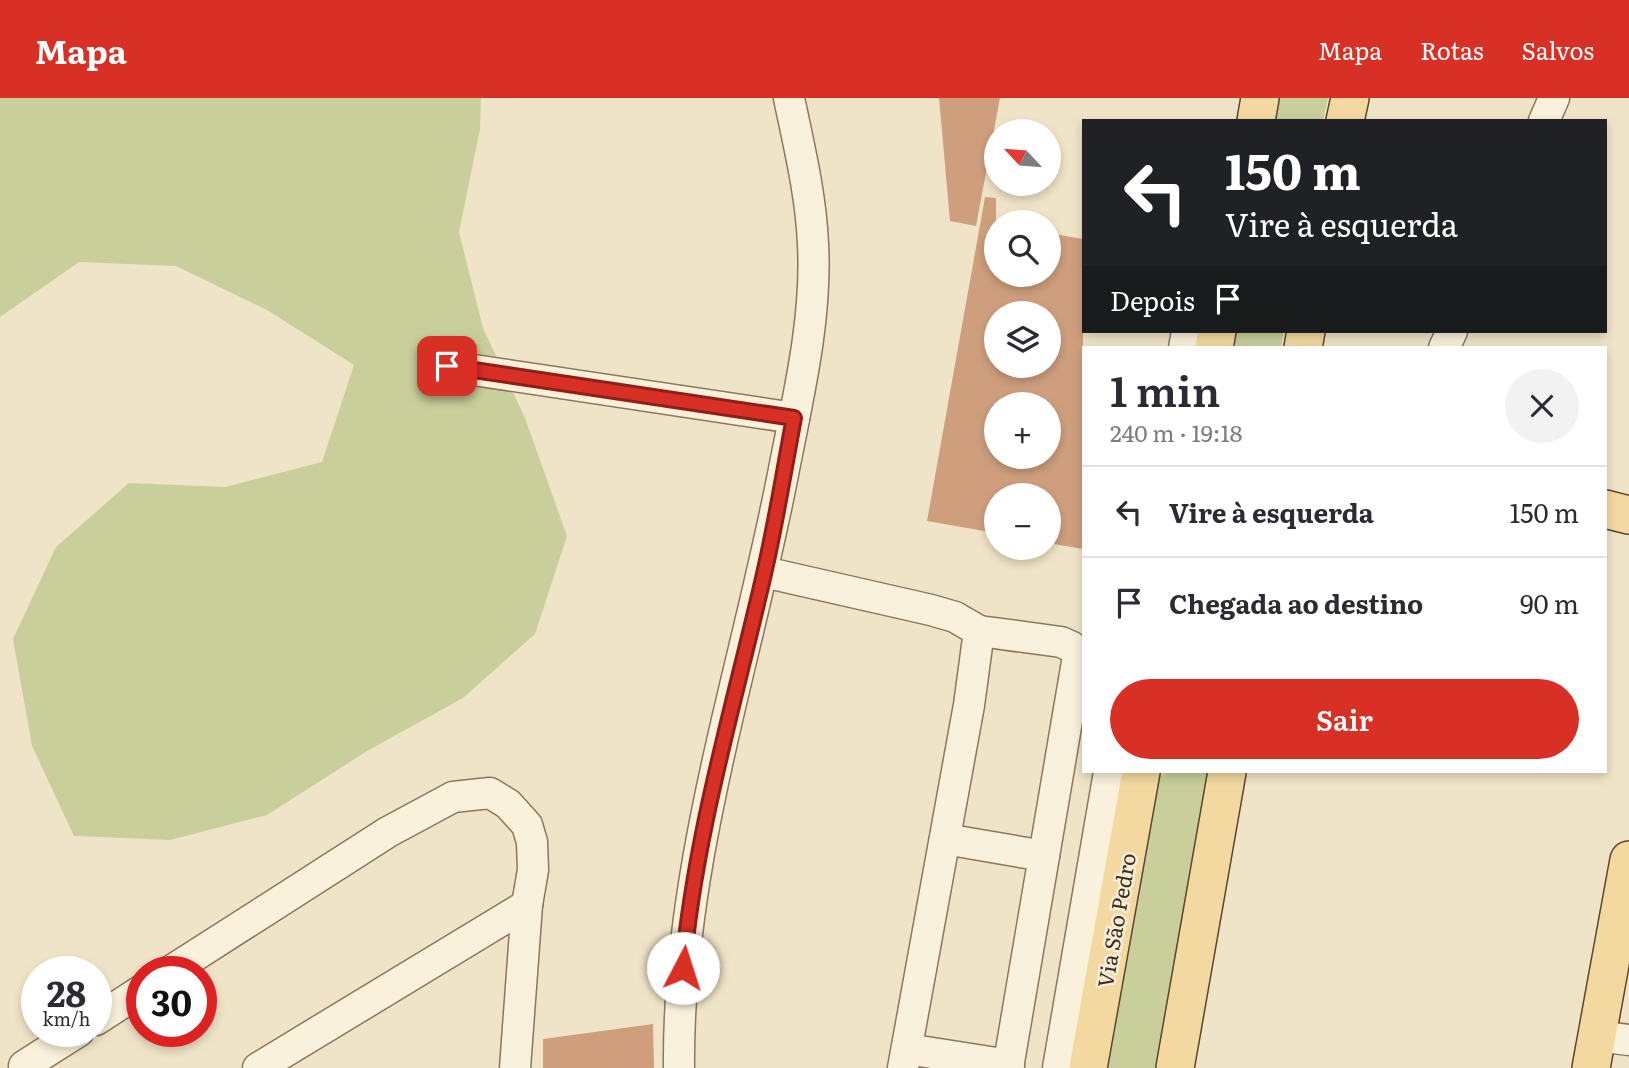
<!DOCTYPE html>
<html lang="pt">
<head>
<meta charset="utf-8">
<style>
  body { margin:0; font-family:Literata,serif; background:#f2f2f3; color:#2b2b33; height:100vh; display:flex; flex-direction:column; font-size:26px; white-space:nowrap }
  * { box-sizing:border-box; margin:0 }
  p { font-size:23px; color:#7c7c81 }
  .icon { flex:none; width:38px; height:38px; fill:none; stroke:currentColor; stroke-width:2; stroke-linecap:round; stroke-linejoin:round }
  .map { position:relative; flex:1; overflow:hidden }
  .sheet { position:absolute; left:1082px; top:248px; width:525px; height:427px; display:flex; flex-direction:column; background:#fff; border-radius:0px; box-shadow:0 4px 10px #0003 }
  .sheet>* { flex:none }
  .banner { position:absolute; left:1082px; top:21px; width:525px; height:214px; border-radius:0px; box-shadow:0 4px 10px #0003; background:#202124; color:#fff; overflow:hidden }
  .needle { width:46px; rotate:296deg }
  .controls { position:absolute; left:984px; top:21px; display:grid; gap:14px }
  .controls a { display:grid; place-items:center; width:77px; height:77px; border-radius:50%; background:#fff; box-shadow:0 4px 10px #0003; font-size:35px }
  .speed { position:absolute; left:21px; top:858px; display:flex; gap:14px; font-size:35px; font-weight:700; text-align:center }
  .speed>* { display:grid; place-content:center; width:91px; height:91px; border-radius:50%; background:#fff; box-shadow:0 4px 10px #0003; line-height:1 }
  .speed small { font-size:18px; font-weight:400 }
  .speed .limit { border:10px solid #d22; background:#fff; color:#111 }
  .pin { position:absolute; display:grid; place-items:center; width:60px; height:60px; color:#fff; margin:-30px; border-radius:14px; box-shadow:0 4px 10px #0006 }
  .me { position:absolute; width:77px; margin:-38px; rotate:5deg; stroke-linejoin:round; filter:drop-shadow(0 0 5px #0008) }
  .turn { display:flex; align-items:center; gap:24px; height:147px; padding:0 28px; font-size:32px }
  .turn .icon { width:91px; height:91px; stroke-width:2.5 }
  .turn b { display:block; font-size:49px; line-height:60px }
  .then { display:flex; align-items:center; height:66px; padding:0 28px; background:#0003; gap:14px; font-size:26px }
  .round { display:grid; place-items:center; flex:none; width:74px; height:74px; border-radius:37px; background:#f2f2f3 }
  .head { display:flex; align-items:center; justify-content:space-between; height:119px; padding:0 28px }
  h1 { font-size:42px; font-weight:600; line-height:52px }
  .cta { display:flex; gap:14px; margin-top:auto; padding:14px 28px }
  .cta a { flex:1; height:80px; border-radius:42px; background:#d93025; color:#fff; font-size:28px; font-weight:600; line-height:80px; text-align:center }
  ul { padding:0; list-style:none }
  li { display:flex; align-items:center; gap:21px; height:91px; padding:0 28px; border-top:2px solid #e1e1e2 }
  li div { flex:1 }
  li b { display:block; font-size:26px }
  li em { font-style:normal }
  header { display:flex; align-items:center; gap:42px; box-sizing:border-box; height:98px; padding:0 35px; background:#d93025; color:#fff }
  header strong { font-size:33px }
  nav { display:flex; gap:38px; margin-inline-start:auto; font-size:24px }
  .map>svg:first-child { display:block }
  .green { fill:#c9cf9b }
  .building { fill:#cf9f7d; fill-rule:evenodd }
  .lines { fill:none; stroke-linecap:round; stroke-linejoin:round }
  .minor-casing { stroke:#8d765c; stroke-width:33 }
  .major-casing { stroke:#5b4430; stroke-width:40 }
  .minor { stroke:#faf1dc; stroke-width:30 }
  .major { stroke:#f3d9a0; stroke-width:37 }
  .route-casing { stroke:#8d1f18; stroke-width:18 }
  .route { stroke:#d93025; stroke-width:12 }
  .labels { text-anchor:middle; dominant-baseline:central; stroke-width:5; stroke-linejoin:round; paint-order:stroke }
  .street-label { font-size:21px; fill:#3d2e20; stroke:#f7eed8 }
</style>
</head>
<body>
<header>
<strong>Mapa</strong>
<nav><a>Mapa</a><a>Rotas</a><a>Salvos</a></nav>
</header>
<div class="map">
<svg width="1629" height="970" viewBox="0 0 1629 970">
  <rect width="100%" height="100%" fill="#f0e4c8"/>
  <!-- green -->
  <g class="green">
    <path d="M 0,0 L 481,0 L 480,31 L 459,134 L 483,230 L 525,320 L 567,438 L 535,536 L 463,600 L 367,653 L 267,717 L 170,742 L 74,738 L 32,648 L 13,541 L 56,449 L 129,385 L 225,389 L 322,364 L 354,267 L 267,212 L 176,168 L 79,164 L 0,219 Z"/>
    <path d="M 1280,0 L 1328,0 L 1323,23 L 1276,23 Z"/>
    <path d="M 1237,233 L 1284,233 L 1281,250 L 1234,250 Z"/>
    <path d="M 1166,674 L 1208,674 L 1156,970 L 1108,970 L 1159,680 Z"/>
  </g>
  <!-- building -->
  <g class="building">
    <path d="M 939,0 L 1000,0 L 976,128 L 950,123 Z"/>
    <path d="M 985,99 L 996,100 L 996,177 L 1048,177 L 1048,135 L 1083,141 L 1083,451 L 1048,445 L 1048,397 L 996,397 L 996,435 L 927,423 ZM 996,215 L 1048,215 L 1048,268 L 996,268 ZM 996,306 L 1048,306 L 1048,359 L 996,359 Z"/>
    <path d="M 653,926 L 654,970 L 543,970 L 543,941 Z"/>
  </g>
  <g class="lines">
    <!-- minor casing -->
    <g class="minor-casing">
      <g id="minor">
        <path d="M 1544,23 L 1554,0"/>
        <path d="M 1184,250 L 1187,233"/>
        <path d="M 1444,250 L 1452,233"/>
        <path d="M 447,268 L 794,320"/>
        <path d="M 764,474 L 931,512 L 955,519 L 979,533 L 969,607 L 903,970"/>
        <path d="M 979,533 L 1061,544 L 1072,549 L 1078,558 L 1008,970"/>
        <path d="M 945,741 L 1044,758"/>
        <path d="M 171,873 L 388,734 L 453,699 L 490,695 L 508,706 L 527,727 L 532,744 L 533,772 L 527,807 L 515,970"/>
        <path d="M 96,922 L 142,892"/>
        <path d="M 1597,938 L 1629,942"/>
        <path d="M 907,951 L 1009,967"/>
        <path d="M 24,968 L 79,933"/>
        <path d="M 258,970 L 527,807"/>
        <path d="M 679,970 C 677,764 747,567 785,366 C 799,295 817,219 813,146 C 811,97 799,48 789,0"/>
        <path d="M 1058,970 L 1109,674"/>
      </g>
    </g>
    <!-- major casing -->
    <g class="major-casing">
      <g id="major">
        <path d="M 1256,23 L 1260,0"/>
        <path d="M 1345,23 L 1350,0"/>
        <path d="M 1214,250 L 1217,233"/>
        <path d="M 1303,250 L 1306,233"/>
        <path d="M 1605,411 L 1629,417"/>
        <path d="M 1088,970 L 1141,674"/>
        <path d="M 1175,970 L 1227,674"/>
        <path d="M 1591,970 L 1629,762"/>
      </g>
    </g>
    <!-- minor -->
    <use href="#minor" class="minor"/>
    <!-- major -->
    <use href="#major" class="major"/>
  </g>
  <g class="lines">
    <!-- route casing -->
    <g class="route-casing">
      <path id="route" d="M 447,268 L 794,320 C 784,372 776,424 764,476 C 734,607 695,736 683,870"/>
    </g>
    <!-- route -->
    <use href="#route" class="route"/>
  </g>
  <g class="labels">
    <!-- street labels -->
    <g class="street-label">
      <text transform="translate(1115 822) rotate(-80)">Via São Pedro</text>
    </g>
  </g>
</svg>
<div class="controls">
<a><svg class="needle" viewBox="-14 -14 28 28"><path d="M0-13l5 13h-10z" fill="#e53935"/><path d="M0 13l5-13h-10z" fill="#7c7c81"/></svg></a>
<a><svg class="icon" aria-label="search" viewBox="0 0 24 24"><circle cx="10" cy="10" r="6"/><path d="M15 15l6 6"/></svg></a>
<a><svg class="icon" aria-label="layers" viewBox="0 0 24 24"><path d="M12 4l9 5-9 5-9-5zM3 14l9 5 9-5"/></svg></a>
<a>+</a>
<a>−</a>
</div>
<div class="speed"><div>28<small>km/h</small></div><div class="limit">30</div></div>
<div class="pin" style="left:447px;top:268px;background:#d93025"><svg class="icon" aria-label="arrive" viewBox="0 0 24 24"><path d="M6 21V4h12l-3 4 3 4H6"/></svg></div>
<svg class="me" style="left:683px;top:870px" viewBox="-20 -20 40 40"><circle r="19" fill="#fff"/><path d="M0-13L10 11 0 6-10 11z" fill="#d93025"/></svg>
<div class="banner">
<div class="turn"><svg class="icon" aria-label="left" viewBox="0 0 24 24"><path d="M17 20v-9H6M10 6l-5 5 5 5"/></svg><div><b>150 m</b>Vire à esquerda</div></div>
<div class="then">Depois<svg class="icon" aria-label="arrive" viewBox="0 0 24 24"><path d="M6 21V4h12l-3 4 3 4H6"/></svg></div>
</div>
<section class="sheet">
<div class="head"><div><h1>1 min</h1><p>240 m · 19:18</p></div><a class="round"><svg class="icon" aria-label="close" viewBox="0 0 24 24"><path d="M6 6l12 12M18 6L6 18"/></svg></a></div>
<ul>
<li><svg class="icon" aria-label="left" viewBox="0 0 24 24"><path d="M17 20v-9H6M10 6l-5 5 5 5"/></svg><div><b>Vire à esquerda</b></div><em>150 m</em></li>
<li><svg class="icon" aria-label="arrive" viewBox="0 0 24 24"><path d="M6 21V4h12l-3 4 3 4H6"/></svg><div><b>Chegada ao destino</b></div><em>90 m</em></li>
</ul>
<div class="cta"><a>Sair</a></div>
</section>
</div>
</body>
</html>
